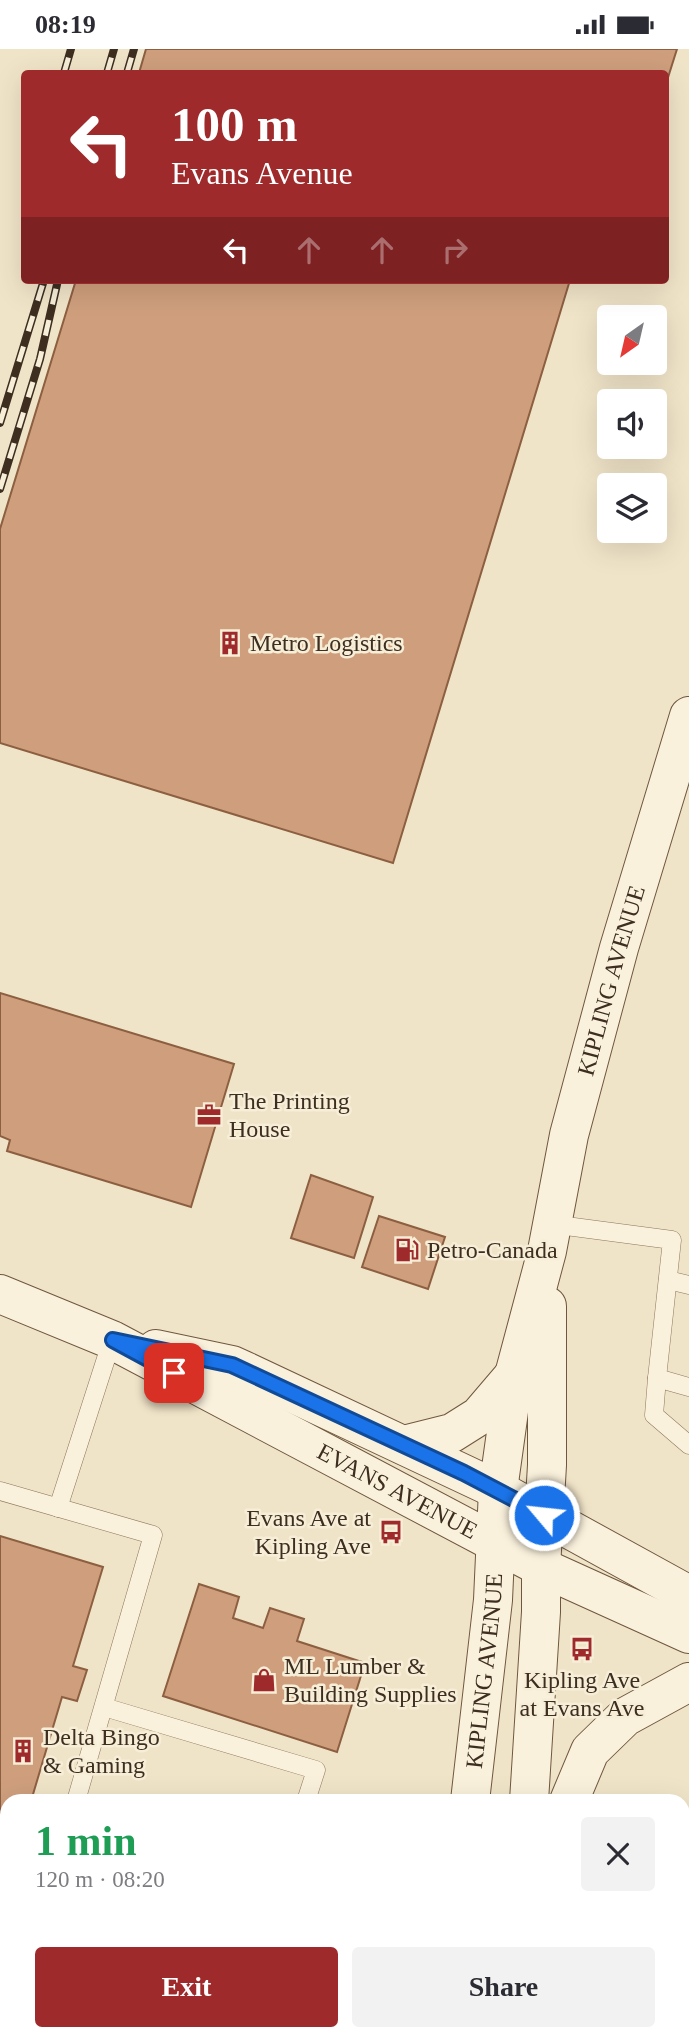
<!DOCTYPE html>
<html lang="en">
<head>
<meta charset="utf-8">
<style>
  body { margin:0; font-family:"Times New Roman",serif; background:#f2f2f3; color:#2b2b33; height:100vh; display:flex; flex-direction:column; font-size:26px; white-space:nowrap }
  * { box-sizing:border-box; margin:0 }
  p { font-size:23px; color:#7c7c81 }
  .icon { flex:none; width:38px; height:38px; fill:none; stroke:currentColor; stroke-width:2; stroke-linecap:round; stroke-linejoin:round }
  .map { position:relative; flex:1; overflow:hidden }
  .panel { position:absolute; left:0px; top:1745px; width:690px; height:247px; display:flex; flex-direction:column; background:#fff; border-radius:21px 21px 0 0; box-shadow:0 7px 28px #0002 }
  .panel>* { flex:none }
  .top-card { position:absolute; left:21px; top:21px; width:648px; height:214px; border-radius:7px; box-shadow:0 7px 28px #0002; background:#9e2a2b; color:#fff; overflow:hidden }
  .needle { width:46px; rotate:214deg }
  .tools { position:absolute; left:597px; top:256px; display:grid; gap:14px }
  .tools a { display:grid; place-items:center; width:70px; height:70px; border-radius:7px; background:#fff; box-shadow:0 7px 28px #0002; font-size:35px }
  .pin { position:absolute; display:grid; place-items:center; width:60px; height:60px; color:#fff; margin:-30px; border-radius:14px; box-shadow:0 4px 10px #0006 }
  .me { position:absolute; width:77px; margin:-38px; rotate:298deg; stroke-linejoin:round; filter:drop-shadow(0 0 5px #0008) }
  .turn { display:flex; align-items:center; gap:24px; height:147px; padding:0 35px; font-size:32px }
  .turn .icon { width:91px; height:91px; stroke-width:2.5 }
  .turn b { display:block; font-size:49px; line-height:60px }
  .lanes { display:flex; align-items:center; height:66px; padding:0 35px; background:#0003; justify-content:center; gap:35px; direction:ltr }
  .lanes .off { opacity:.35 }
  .round { display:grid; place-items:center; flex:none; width:74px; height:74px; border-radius:7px; background:#f2f2f3 }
  .overview { display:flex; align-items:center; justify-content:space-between; height:119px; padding:0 35px }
  h1 { font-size:42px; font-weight:800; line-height:52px; color:#1e9e55 }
  .button { display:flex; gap:14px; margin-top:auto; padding:14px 35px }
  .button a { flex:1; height:80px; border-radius:7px; background:#9e2a2b; color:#fff; font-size:28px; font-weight:800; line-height:80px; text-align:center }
  .button a+a { background:#f2f2f3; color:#2b2b33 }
  .status { display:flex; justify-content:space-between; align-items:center; height:49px; padding:0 35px; background:#fff; direction:ltr }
  .status svg { height:19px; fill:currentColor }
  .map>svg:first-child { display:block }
  .building { fill:#cf9f7d; stroke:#8d5f41; stroke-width:2 }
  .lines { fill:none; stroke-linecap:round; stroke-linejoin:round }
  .service-casing { stroke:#8d765c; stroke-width:19 }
  .secondary-casing { stroke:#6f573f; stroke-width:40 }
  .service { stroke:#faf1dc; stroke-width:18 }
  .secondary { stroke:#faf1dc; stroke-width:38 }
  .rail-casing { stroke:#3d2e20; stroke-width:8 }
  .rail { stroke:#f7eed8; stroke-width:5; stroke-dasharray:16; stroke-linecap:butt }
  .route-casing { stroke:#114b97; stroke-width:18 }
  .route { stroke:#1a73e8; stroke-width:12 }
  .labels { text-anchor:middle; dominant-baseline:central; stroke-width:5; stroke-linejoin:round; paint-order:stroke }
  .poi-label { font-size:24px; fill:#3d2e20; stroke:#f7eed8; text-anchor:start }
  .street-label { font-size:24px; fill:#3d2e20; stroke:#f7eed8 }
</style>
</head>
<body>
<div class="status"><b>08:19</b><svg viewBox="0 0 49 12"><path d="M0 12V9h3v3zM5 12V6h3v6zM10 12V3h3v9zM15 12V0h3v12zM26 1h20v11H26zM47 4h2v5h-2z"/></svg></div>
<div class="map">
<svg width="689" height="1990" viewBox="0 0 689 1990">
  <rect width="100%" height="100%" fill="#f0e4c8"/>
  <!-- building -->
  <g class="building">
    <path d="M 146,0 L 677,0 L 665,38 L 665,24 L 139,24 Z"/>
    <path d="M 76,231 L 570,231 L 393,814 L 0,694 L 0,480 Z"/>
    <path d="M 0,944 L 234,1015 L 191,1158 L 7,1102 L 10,1091 L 0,1087 Z"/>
    <path d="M 311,1126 L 373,1148 L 354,1209 L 291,1189 Z"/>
    <path d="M 379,1167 L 445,1188 L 428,1240 L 362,1218 Z"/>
    <path d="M 0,1487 L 103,1518 L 73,1617 L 87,1621 L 77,1652 L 62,1648 L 31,1752 L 7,1752 L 7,1830 L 0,1853 Z"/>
    <path d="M 199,1535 L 239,1548 L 233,1569 L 263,1579 L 270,1559 L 304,1570 L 297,1592 L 365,1614 L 337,1703 L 163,1647 Z"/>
  </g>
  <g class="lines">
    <!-- service casing -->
    <g class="service-casing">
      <g id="service">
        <path d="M 551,1175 L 672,1191 L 657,1329"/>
        <path d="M 668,1231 L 689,1236"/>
        <path d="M 689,1338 L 657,1329 L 654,1366 L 689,1396"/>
        <path d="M 0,1442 L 153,1486 L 76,1752"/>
        <path d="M 58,1459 L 112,1291"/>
        <path d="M 104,1658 L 316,1721 L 306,1752"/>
        <path d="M 689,1857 L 686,1865 L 689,1878"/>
        <path d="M 1,1990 L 7,1971"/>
        <path d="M 229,1990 L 231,1984"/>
      </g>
    </g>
    <!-- secondary casing -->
    <g class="secondary-casing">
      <g id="secondary">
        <path id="s1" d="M 0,1245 L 112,1291 L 541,1518 L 689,1585"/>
        <path d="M 156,1300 L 232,1316 L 243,1321 L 498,1441 L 689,1546"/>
        <path d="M 404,1396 L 452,1384 L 479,1367 L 514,1326"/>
        <path id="s2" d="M 470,1752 L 493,1551 L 498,1441 L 514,1326 L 547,1202 L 569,1086 L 619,899 L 689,667"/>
        <path d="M 529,1752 L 541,1563 L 541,1518 L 547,1416 L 547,1257"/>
        <path d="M 569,1752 L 590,1702 L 625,1668 L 689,1633"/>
        <path d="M 438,1990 L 439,1984"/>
        <path d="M 502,1990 L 503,1984"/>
      </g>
    </g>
    <!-- service -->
    <use href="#service" class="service"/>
    <!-- secondary -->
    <use href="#secondary" class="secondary"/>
    <!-- rail casing -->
    <g class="rail-casing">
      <g id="rail">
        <path d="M 64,24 L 71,0"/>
        <path d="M 107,24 L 114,0"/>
        <path d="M 127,24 L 134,0"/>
        <path d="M 0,374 L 44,231"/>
        <path d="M 0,440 L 40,310 L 58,231"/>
      </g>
    </g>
    <!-- rail -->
    <use href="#rail" class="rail"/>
  </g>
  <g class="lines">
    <!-- route casing -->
    <g class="route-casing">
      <path id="route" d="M 174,1324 L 113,1291 L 232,1316 L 464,1424 L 544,1466"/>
    </g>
    <!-- route -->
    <use href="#route" class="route"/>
  </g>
  <!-- icons -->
  <defs>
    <g id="building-bare" transform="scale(1.89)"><path d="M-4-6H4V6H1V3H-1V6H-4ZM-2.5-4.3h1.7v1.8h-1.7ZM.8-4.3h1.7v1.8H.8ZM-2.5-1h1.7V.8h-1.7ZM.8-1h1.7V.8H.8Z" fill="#9e2a2b" stroke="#f7eed8" stroke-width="2.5" paint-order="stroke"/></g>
    <g id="office-bare" transform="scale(1.89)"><path d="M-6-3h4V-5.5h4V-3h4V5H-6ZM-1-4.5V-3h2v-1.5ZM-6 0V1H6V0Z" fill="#9e2a2b" stroke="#f7eed8" stroke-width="2.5" paint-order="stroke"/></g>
    <g id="fuel-bare" transform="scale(1.89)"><path d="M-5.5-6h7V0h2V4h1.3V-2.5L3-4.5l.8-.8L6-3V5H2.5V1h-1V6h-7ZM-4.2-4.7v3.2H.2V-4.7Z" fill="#9e2a2b" stroke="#f7eed8" stroke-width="2.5" paint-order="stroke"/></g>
    <g id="bus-bare" transform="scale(1.89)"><path d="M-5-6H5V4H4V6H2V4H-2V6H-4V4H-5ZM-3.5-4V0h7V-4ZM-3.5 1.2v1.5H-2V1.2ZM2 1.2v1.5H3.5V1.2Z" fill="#9e2a2b" stroke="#f7eed8" stroke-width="2.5" paint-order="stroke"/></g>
    <g id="shop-bare" transform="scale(1.89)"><path d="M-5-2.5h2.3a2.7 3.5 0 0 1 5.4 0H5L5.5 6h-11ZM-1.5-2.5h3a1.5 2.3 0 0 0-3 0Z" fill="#9e2a2b" stroke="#f7eed8" stroke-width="2.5" paint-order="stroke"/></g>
  </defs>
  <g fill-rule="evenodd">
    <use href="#building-bare" x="230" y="594"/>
    <use href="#office-bare" x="209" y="1066"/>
    <use href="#fuel-bare" x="407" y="1201"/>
    <use href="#bus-bare" x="391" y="1483"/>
    <use href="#bus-bare" x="582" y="1600"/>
    <use href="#shop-bare" x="264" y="1631"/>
    <use href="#building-bare" x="23" y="1702"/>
  </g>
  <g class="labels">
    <!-- poi labels -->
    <g class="poi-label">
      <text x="250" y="594">Metro Logistics</text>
      <text x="229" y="1052">The Printing<tspan x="229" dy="28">House</tspan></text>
      <text x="427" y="1201">Petro-Canada</text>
      <text x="371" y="1469" text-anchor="end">Evans Ave at<tspan x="371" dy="28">Kipling Ave</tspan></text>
      <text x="284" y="1617">ML Lumber &amp;<tspan x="284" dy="28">Building Supplies</tspan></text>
      <text x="582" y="1631" text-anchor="middle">Kipling Ave<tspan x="582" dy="28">at Evans Ave</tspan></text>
      <text x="43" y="1688">Delta Bingo<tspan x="43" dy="28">&amp; Gaming</tspan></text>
    </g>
    <!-- street labels -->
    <g class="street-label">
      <text stroke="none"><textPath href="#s2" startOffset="835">KIPLING AVENUE</textPath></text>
      <text stroke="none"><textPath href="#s1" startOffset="444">EVANS AVENUE</textPath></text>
      <text stroke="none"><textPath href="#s2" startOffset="131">KIPLING AVENUE</textPath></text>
    </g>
  </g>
</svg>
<div class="tools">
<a><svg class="needle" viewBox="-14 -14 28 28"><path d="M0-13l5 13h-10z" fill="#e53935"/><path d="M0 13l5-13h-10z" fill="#7c7c81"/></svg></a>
<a><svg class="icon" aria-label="sound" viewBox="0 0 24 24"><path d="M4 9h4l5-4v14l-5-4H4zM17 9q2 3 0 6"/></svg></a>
<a><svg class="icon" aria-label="layers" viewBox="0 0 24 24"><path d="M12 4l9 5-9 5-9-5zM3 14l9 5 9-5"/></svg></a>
</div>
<div class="pin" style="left:174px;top:1324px;background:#d93025"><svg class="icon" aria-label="arrive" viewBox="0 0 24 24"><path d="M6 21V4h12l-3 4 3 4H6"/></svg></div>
<svg class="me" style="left:544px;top:1466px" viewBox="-20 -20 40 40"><circle r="17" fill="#1a73e8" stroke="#fff" stroke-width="3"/><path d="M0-11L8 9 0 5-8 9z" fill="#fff"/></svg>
<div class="top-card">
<div class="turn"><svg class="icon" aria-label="left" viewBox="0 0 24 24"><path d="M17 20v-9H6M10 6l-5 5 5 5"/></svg><div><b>100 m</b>Evans Avenue</div></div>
<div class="lanes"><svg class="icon" aria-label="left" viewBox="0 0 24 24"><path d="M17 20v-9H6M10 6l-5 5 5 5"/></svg><svg class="icon off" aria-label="ahead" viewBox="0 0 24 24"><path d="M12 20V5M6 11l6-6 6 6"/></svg><svg class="icon off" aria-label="ahead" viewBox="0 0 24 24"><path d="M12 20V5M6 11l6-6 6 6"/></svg><svg class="icon off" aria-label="right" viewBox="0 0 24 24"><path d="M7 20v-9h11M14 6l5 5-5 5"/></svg></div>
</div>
<section class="panel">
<div class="overview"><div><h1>1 min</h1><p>120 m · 08:20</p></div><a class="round"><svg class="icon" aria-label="close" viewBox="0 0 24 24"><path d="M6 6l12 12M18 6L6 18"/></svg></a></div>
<div class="button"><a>Exit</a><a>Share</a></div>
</section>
</div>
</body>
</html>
